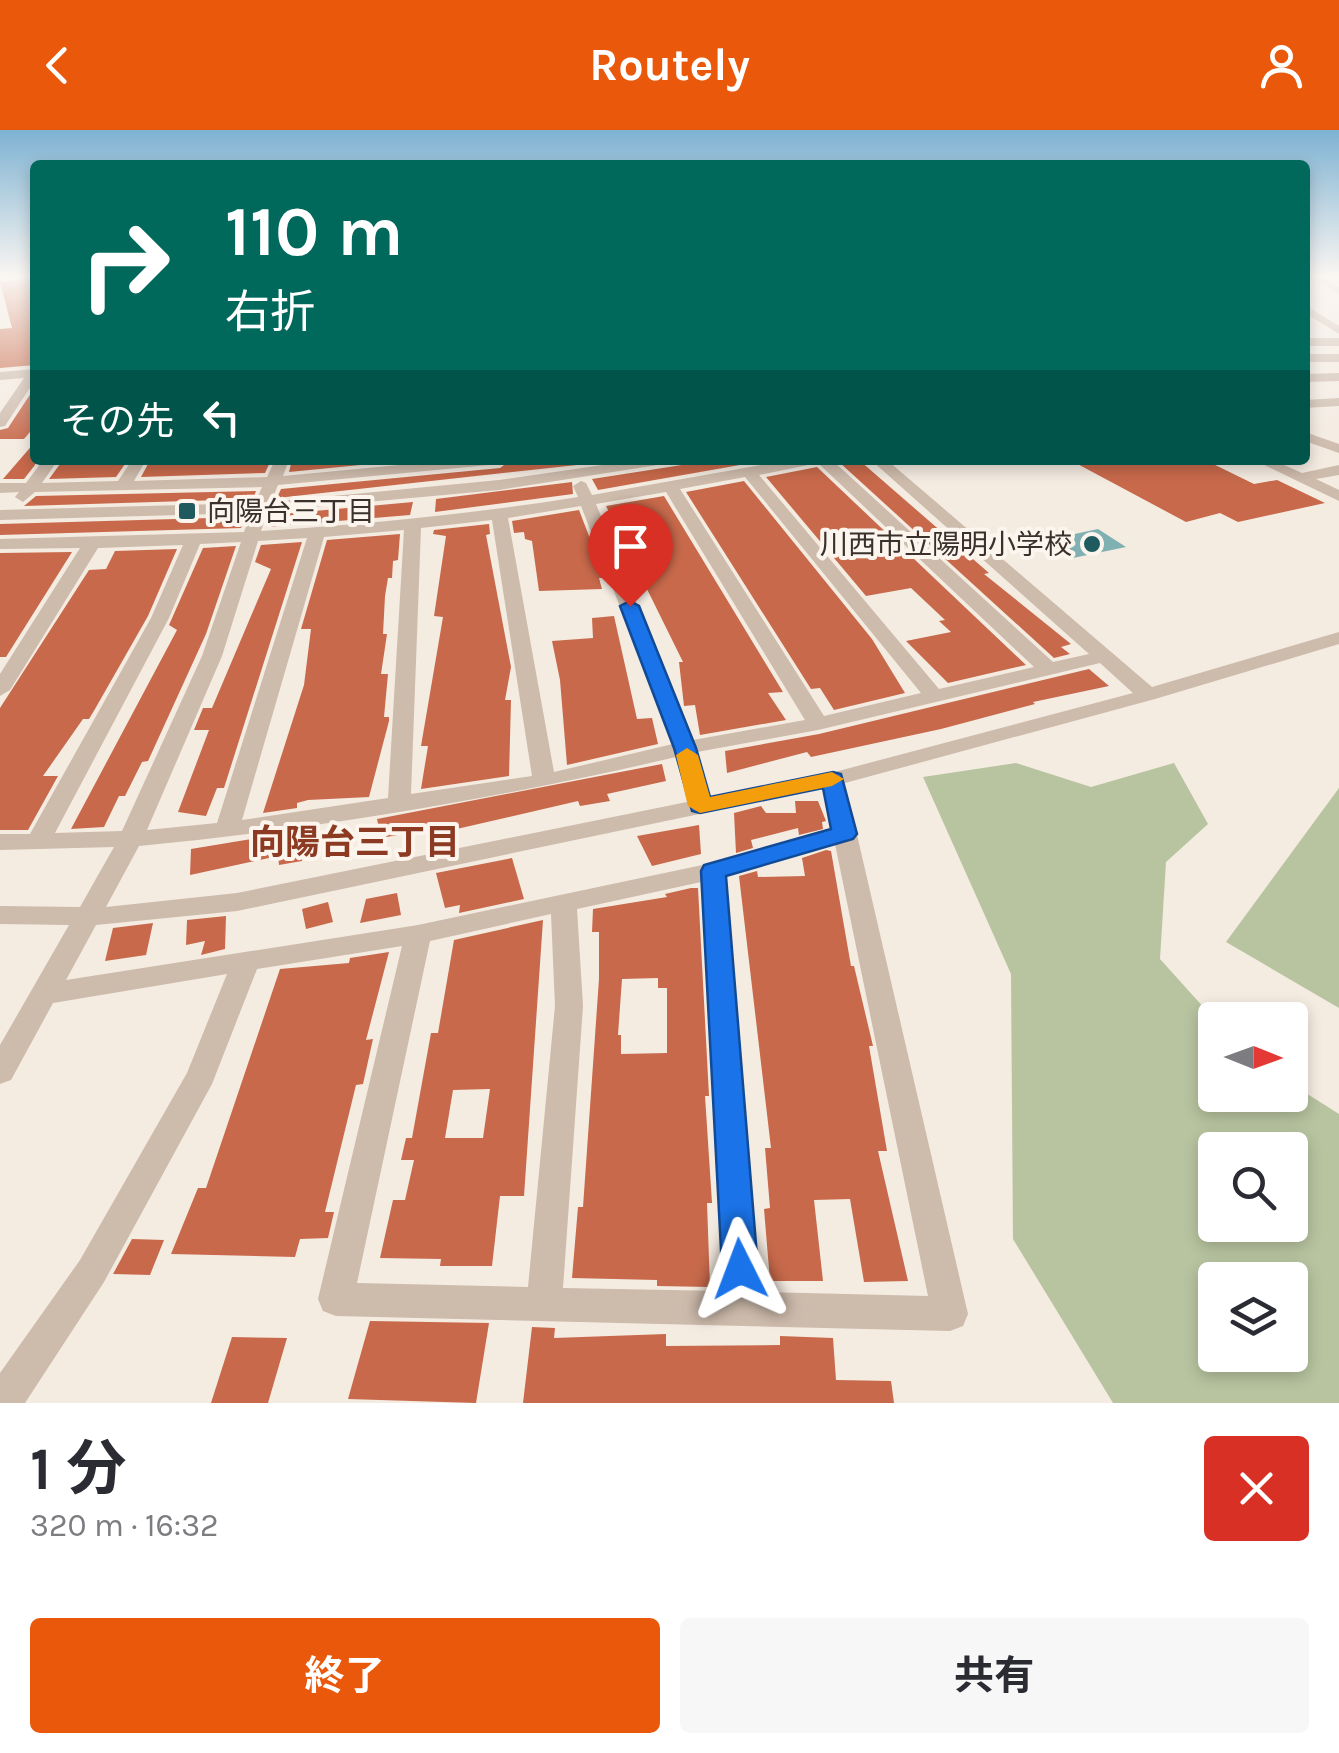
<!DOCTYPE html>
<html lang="ja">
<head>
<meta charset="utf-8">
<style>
  body { margin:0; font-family:Karla,"Noto Sans JP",sans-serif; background:#f7f7f7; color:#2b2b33; height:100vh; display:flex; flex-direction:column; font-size:38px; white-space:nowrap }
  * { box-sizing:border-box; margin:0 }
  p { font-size:32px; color:#7c7c81 }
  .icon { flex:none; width:55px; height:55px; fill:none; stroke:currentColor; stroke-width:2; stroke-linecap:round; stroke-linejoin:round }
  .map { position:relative; height:1273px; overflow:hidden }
  .drawer { display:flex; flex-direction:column; background:#fff; flex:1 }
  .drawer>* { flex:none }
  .guide { position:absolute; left:30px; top:30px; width:1280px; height:305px; border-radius:10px; box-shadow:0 5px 15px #0003; background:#00695c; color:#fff; overflow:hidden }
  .needle { width:65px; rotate:91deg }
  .tools { position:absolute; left:1198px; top:872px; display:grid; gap:20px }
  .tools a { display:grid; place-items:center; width:110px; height:110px; border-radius:10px; background:#fff; box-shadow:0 5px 15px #0003; font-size:50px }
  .pin { position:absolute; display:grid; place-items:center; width:85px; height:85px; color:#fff; margin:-102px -42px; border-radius:50% 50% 50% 0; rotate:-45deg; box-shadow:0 0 10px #0007 }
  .pin .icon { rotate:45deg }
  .me { position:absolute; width:110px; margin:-55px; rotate:357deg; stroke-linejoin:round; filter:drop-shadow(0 0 8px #0008) }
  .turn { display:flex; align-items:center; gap:35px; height:210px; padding:0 30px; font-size:45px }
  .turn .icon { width:130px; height:130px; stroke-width:2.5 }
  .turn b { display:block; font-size:70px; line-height:85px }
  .then { display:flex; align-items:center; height:95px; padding:0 30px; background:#0003; gap:20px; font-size:38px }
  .round { display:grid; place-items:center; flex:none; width:105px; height:105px; border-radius:10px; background:#f7f7f7 }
  .head { display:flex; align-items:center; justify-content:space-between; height:170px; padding:0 30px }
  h1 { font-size:60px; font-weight:700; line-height:75px }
  .button { display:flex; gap:20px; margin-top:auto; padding:20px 30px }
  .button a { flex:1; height:115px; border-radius:10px; background:#ea580c; color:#fff; font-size:40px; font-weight:700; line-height:115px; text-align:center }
  .button a+a { background:#f7f7f7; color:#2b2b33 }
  header { display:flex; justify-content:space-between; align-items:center; height:130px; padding:0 30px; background:#ea580c; color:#fff; font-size:45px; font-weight:700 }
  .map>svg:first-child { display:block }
  .green { fill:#b8c4a0; fill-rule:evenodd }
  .water { fill:#7fb0b2 }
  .building { fill:#c8694b; fill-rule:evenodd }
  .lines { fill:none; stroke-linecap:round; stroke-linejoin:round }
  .minor { fill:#cdbbac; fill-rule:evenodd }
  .route { fill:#1a73e8; stroke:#114b97; stroke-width:2.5 }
  .slow { fill:#f59e0b }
  .poi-dot { fill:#1f5a5e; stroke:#fbf5ee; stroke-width:4 }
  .labels { text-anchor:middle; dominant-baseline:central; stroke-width:8; stroke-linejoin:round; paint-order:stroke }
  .far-poi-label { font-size:28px; fill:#3b302b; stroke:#fbf5ee; text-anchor:start }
  .neighbourhood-label { font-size:35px; font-weight:bold; fill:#8c3b22; stroke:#fbf5ee }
</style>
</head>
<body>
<header><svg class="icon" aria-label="back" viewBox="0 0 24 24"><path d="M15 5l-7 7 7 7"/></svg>Routely<svg class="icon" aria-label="person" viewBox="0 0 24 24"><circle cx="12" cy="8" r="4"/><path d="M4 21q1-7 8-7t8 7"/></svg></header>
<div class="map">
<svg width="1339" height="1273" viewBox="0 0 1339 1273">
  <rect width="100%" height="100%" fill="#f4ebe1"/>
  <!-- green -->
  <g class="green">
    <path d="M 1016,633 L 1091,657 L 1174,633 L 1208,694 L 1166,732 L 1160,829 L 1215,890 L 1215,965 L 1290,965 L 1290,953 L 1339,984 L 1339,1273 L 1113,1273 L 1013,1109 L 1011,844 L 923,647 ZM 1215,1020 L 1290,1020 L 1290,1095 L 1215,1095 ZM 1215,1150 L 1290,1150 L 1290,1225 L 1215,1225 Z"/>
    <path d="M 1339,658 L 1339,878 L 1226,812 Z"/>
  </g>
  <!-- water -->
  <path class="water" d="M 1098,399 L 1126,417 L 1068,429 L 1042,411 Z"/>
  <!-- building -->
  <g class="building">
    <path d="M 35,148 L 35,235 L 0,238 L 0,199 L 12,198 L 0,152 Z"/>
    <path d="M 35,257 L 35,296 L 24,309 L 0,309 L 0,300 L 8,298 Z"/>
    <path d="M 35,312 L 35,335 L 24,349 L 3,349 Z"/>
    <path d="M 63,330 L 115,330 L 112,335 L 125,334 L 116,347 L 49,349 Z"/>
    <path d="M 186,330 L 271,330 L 265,343 L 141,347 L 148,334 Z"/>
    <path d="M 292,330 L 412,330 L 289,342 Z"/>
    <path d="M 511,330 L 576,330 L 577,335 L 277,368 L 281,359 L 500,338 Z"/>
    <path d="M 714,330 L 768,330 L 598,360 L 592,349 Z"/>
    <path d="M 859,330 L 989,443 L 984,444 L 1071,514 L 1061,517 L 1070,524 L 1054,528 L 839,332 Z"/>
    <path d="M 1070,330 L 1205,330 L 1254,354 L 1277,350 L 1325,373 L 1238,392 L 1220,383 L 1186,392 Z"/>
    <path d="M 817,337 L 1026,535 L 948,553 L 906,511 L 951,502 L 939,491 L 945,490 L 911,458 L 866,466 L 766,347 Z"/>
    <path d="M 744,351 L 872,509 L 905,563 L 834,580 L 820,558 L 811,559 L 686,362 Z"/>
    <path d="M 572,352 L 573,364 L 435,382 L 436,369 Z"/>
    <path d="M 256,361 L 253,369 L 24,376 L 36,366 Z"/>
    <path d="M 664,366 L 783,562 L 768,563 L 786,590 L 700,605 L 695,575 L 684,576 L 679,532 L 683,532 L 606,376 Z"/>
    <path d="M 413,372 L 410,385 L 266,397 L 271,385 Z"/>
    <path d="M 579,380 L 605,448 L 599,448 L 602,459 L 539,461 L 532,411 L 525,409 L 524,402 L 514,403 L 512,391 Z"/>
    <path d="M 246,387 L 241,398 L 0,405 L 0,394 Z"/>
    <path d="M 489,394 L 490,404 L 486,405 L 511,537 L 505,570 L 511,570 L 509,646 L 421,659 L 428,616 L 421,616 L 443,487 L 434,486 L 446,406 L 433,404 L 434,400 Z"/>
    <path d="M 400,404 L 398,430 L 393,431 L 392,448 L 388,448 L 385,466 L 383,504 L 387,504 L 381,544 L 388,544 L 384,587 L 389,587 L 389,591 L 369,667 L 308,670 L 297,673 L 297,678 L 263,683 L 304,555 L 311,499 L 301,499 L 327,410 Z"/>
    <path d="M 302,412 L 224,658 L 217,658 L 206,686 L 178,682 L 209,600 L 194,600 L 203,578 L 212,578 L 271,439 L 255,432 L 261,415 Z"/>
    <path d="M 236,416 L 206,504 L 148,631 L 142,632 L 125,666 L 119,666 L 104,697 L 71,699 L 177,500 L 169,495 L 203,418 Z"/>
    <path d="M 177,419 L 148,486 L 95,579 L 89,589 L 83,589 L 43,646 L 58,646 L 28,700 L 0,700 L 0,578 L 89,440 L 106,439 L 115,421 Z"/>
    <path d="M 72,422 L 6,527 L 0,527 L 0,423 Z"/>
    <path d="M 614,486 L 637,589 L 652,588 L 658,614 L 567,635 L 560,550 L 552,511 L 593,508 L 592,488 Z"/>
    <path d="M 1089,539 L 1109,556 L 1033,572 L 1035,574 L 941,599 L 811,627 L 807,622 L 727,643 L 725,621 L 819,604 Z"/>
    <path d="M 662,634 L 666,651 L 607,664 L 610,671 L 580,676 L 578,671 L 448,701 L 447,696 L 381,708 L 377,689 Z"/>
    <path d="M 795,671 L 818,671 L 826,691 L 822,692 L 823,699 L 799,705 L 798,698 L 751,710 L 753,718 L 736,723 L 734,683 L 761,676 L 766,683 L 796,683 Z"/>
    <path d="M 699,695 L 701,724 L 652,736 L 637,706 Z"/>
    <path d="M 299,701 L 302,731 L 279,735 L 278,726 L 190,745 L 191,719 Z"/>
    <path d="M 826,720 L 831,721 L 851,836 L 854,836 L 873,916 L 869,916 L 887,1021 L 878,1021 L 908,1151 L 864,1152 L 850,1069 L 814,1070 L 823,1151 L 770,1151 L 764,1079 L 770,1078 L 765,1018 L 771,1018 L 739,746 L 757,741 L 758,747 L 805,746 L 802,728 Z"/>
    <path d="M 512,728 L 524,769 L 459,783 L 460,775 L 445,778 L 436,743 Z"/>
    <path d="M 691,758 L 698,758 L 709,966 L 705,966 L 712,1073 L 707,1073 L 710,1157 L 657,1156 L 657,1150 L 572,1148 L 578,1077 L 583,1077 L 599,849 L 599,802 L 592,802 L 593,779 L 667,767 L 665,764 ZM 658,848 L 658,858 L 667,858 L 667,923 L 621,924 L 621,905 L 618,905 L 622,849 Z"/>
    <path d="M 397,763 L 401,785 L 360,793 L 366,769 Z"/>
    <path d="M 328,772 L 333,792 L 306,799 L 302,779 Z"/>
    <path d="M 226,786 L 225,819 L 201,825 L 205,811 L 186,815 L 187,790 Z"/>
    <path d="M 543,790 L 524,1066 L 500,1066 L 492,1136 L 440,1136 L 441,1129 L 380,1128 L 393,1070 L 405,1070 L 414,1030 L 401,1030 L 406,1008 L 412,1008 L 431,903 L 438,903 L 454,810 ZM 490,959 L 483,1008 L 445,1008 L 453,960 Z"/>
    <path d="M 153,793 L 146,825 L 105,831 L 113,798 Z"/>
    <path d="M 389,822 L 366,910 L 373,909 L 363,954 L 356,955 L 325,1082 L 334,1082 L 328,1108 L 300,1109 L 295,1127 L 171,1124 L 198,1058 L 206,1058 L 280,839 L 349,833 L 350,828 Z"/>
    <path d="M 132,1109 L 164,1110 L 150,1145 L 113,1144 Z"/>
    <path d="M 370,1191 L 489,1193 L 476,1273 L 348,1269 Z"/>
    <path d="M 532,1197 L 555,1198 L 554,1208 L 666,1204 L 666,1216 L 780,1215 L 780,1206 L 833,1208 L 836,1250 L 891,1251 L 894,1273 L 523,1273 Z"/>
    <path d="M 232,1207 L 287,1208 L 268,1273 L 211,1273 Z"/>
  </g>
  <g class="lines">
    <!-- minor -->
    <g class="minor">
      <path d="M 1309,146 L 1322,146 L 1339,157 L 1339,164 Z"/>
      <path d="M 1305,175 L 1339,196 L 1339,204 L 1305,183 Z"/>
      <rect x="1305" y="208" width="34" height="8"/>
      <rect x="1305" y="224" width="34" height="8"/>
      <path d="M 35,239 L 35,250 L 5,296 L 0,297 L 0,283 L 24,248 L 0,250 L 0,242 Z"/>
      <path d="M 1339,243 L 1339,251 L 1305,252 L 1305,244 Z"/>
      <path d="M 1339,268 L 1339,276 L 1305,278 L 1305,270 Z"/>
      <path d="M 1305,302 L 1339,314 L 1339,323 L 1305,311 Z"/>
      <path d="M 43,330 L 58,330 L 42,353 L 118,351 L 132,330 L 146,330 L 134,351 L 267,347 L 275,330 L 289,330 L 283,346 L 452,330 L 507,330 L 500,334 L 278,355 L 271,372 L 499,350 L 637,330 L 671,330 L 664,334 L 499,360 L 268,381 L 261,401 C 368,394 472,384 578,367 L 573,356 L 581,351 L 586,353 L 592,365 L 789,330 L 832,330 L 1053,532 L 1089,524 L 871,330 L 887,330 L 1152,557 L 1339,502 L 1339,514 L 1155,569 L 845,653 L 968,1184 L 963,1196 L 950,1201 L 336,1186 L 323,1181 L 318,1169 L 402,816 L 257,839 L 212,954 L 104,1152 L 25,1273 L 0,1273 L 0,1243 L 80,1130 L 187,943 L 227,844 L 53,873 L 11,950 L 0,954 L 0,915 L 69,795 L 0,794 L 0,776 L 80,777 L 114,717 L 0,720 L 0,704 L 30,704 L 151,488 L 183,415 L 98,418 L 10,560 L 0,566 L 0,544 L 80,418 L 0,419 L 0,409 L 244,402 L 251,383 L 0,390 L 0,380 L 255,373 L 262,357 L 35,362 L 23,372 L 15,367 L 19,362 L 0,363 L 0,353 L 26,353 ZM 818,333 L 1034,537 L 939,559 L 759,345 ZM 745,347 L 921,563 L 824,586 L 680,359 ZM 666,362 L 805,590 L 693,610 L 596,374 ZM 581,376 L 673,614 L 554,642 L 508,388 ZM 492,390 L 532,646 L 411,664 L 421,398 ZM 404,400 L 388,668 L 242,690 L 324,407 ZM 307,408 L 217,693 L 147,700 L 222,526 L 258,411 ZM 241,412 L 202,526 L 122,701 L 55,703 L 169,488 L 200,414 ZM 1100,533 L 1133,563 L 831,643 L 709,667 L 697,622 L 818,600 ZM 676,627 L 687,672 L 237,763 L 106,777 L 139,716 C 320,699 500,668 676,627 ZM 823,658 L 832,700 L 712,733 L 418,795 L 66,850 L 96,795 L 237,781 ZM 835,714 L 928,1166 L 759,1162 L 726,746 ZM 701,752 L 723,1161 L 563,1158 L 583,876 L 577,779 ZM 551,784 L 555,876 L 528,1157 L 357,1153 L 430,811 Z"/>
      <path d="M 1254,330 L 1273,330 L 1302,343 L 1339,335 L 1339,345 L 1316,349 L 1339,360 L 1339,371 Z"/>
    </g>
  </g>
  <!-- sky -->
  <linearGradient id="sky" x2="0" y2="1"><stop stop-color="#7eb2d2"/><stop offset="0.45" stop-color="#faf6f2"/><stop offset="1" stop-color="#faf6f2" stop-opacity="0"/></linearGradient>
  <rect width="1339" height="325" fill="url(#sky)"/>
  <!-- route -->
  <path class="route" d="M 630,471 L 639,476 L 696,618 L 710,667 L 833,642 L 841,644 L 857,704 L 853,709 L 726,746 L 758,1139 L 752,1151 L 740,1156 L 727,1151 L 722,1139 L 701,741 L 704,735 L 831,699 L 823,658 L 700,683 L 692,681 L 674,618 L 620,476 Z"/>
  <!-- slow -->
  <path class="slow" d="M 687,618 L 698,625 L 710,667 L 832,642 L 844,649 L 832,656 L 700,683 L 688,676 L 676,625 Z"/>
  <!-- markers -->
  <g class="poi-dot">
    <rect x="177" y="371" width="20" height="20" rx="5"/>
    <circle cx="1092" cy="414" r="10"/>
  </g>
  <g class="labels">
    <!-- far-poi labels -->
    <g class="far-poi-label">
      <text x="207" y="381">向陽台三丁目</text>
      <text x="1072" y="414" text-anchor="end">川西市立陽明小学校</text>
    </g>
    <!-- neighbourhood labels -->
    <g class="neighbourhood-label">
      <text x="355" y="712">向陽台三丁目</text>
    </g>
  </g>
</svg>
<div class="tools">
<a><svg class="needle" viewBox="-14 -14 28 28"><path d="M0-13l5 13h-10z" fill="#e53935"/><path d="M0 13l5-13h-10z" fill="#7c7c81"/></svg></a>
<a><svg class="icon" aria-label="search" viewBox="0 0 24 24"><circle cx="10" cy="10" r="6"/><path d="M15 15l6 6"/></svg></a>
<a><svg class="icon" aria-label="layers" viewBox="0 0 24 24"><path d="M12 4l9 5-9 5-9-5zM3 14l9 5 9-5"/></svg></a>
</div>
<div class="pin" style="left:630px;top:476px;background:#d93025"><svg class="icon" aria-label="arrive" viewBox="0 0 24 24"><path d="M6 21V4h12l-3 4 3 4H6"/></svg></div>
<svg class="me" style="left:740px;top:1139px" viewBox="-20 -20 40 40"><path d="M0-17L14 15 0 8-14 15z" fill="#1a73e8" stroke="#fff" stroke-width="4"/></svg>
<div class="guide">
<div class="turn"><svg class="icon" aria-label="right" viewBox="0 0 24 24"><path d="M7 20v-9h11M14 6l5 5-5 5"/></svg><div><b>110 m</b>右折</div></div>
<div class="then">その先<svg class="icon" aria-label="left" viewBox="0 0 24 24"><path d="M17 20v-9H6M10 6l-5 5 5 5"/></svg></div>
</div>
</div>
<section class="drawer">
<div class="head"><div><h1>1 分</h1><p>320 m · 16:32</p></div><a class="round" style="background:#d93025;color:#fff"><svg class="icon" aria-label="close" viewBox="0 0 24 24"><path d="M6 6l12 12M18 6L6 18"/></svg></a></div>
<div class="button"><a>終了</a><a>共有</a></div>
</section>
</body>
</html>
